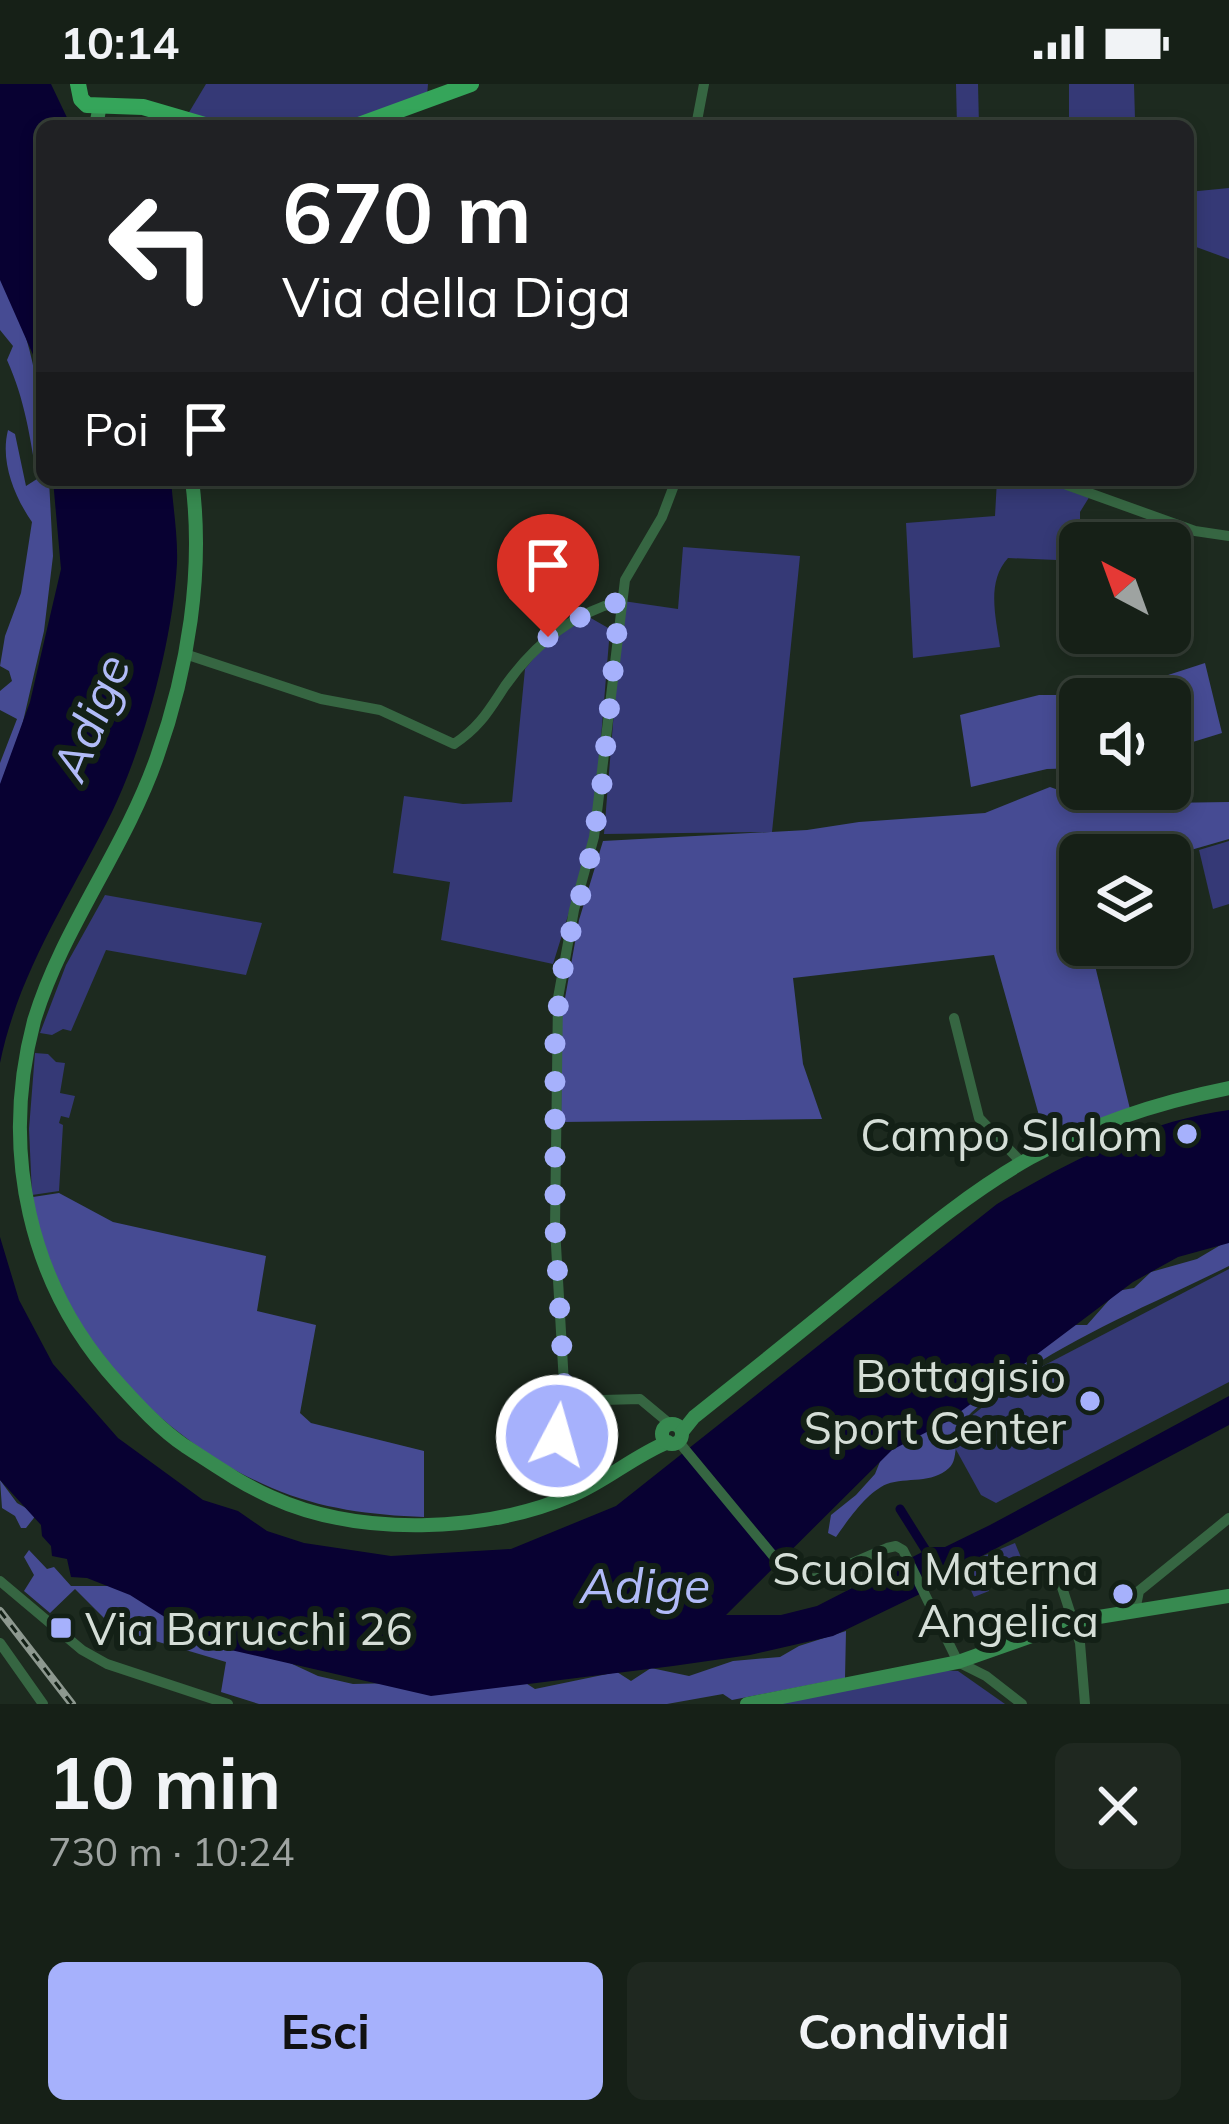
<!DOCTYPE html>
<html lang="it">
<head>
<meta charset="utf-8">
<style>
  body { margin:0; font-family:Mulish,sans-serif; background:#1f2820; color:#f1f3f6; height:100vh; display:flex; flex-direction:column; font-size:45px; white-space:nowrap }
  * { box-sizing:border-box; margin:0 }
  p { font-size:39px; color:#9ea3a1 }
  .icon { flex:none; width:66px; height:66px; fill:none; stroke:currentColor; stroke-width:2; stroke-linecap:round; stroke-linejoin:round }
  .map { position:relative; height:1620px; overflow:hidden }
  .side { display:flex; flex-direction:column; background:#162017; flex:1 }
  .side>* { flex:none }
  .top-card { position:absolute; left:36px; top:36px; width:1158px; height:366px; border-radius:18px; box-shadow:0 6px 18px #0003,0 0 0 3px #353e36; background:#202124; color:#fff; overflow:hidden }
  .needle { width:78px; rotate:319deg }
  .tools { position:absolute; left:1059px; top:438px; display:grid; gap:24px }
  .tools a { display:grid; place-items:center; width:132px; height:132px; border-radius:18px; background:#162017; box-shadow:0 6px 18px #0003,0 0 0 3px #353e36; font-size:60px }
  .pin { position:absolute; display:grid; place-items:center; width:102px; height:102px; color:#fff; margin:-123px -51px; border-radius:50% 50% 50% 0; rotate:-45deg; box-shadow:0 0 12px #0007 }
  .pin .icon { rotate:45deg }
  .me { position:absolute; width:132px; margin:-66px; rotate:6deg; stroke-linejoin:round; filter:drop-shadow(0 0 9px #0008) }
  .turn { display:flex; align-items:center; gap:42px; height:252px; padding:0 48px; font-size:54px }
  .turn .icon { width:156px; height:156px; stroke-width:2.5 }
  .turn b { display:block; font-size:84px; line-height:102px }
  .then { display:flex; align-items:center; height:114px; padding:0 48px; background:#0003; gap:24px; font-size:45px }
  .round { display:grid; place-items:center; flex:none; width:126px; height:126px; border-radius:18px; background:#1f2820 }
  .head { display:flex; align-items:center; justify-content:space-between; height:204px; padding:0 48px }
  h1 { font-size:72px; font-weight:700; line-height:90px }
  .action { display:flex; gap:24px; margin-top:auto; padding:24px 48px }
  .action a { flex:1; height:138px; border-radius:18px; background:#a6b1fc; color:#111; font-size:48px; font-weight:700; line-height:138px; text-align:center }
  .action a+a { background:#1f2820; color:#f1f3f6 }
  .status { display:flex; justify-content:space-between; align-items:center; height:84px; padding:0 60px; background:#162017; direction:ltr }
  .status svg { height:33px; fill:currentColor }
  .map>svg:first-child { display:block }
  .green { fill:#353976 }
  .forest { fill:#464b93 }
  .water { fill:#080132 }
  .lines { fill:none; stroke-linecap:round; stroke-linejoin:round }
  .canal { stroke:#080132; stroke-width:9 }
  .street { stroke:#366642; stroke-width:10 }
  .secondary { stroke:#378a50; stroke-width:14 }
  .primary { stroke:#35a55a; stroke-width:16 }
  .rail-casing { stroke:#8d988f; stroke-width:8 }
  .rail { stroke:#132016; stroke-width:3; stroke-dasharray:9; stroke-linecap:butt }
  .route { stroke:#a6b1fc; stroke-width:21; stroke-dasharray:0 37.8 }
  .poi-dot { fill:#a6b1fc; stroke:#132016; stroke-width:4.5 }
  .labels { text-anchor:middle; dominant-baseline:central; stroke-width:12; stroke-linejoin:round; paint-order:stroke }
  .poi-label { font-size:45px; fill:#d5ded7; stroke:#132016; text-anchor:end }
  .water-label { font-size:48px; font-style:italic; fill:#b1bbf8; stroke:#132016 }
</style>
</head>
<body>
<div class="status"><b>10:14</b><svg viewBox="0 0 49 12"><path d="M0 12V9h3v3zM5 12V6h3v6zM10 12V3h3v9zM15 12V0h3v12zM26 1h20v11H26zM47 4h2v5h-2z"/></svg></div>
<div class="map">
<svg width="1229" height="1620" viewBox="0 0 1229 1620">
  <rect width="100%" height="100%" fill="#1d2a1f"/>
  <!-- green -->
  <g class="green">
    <path d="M 206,0 L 428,0 L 427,12 C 344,42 276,56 188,30 Z"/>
    <path d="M 956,0 L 978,0 L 979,42 L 957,42 Z"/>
    <path d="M 1069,0 L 1134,0 L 1135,35 L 1176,38 L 1176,42 L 1069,42 Z"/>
    <path d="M 1229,104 L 1229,175 L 1188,160 L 1188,108 Z"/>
    <path d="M 997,396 L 1067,396 L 1093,407 L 1080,428 L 1080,477 L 1008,474 C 986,498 996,534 1000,563 L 913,574 L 906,439 L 995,432 Z"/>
    <path d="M 683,463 L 800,472 L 772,748 L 604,750 L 623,517 L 678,525 Z"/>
    <path d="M 589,533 L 610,545 L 593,751 L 553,880 L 441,856 L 450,798 L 393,789 L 404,712 L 463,720 L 512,718 L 525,585 L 550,554 Z"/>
    <path d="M 1229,757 L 1229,820 L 1213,825 L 1199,766 Z"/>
    <path d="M 105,811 L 262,839 L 246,891 L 106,866 L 71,947 L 63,945 L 52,951 L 40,949 L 66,881 Z"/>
    <path d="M 35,969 L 48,970 L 56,978 L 65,979 L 60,1009 L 75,1012 L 69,1034 L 61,1032 L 59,1039 L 63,1041 L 59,1107 L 32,1111 L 29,1045 Z"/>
    <path d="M 1229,1185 L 1229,1298 L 996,1419 L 981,1411 L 954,1362 L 965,1337 L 1018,1295 Z"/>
    <path d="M 1015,1459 L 1025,1483 L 990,1497 L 981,1473 Z"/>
    <path d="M 976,1476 L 989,1507 L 974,1513 L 961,1483 Z"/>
    <path d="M 937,1586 L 958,1587 L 1005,1620 L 776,1620 Z"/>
  </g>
  <!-- forest -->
  <g class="forest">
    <path d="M 0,191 C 37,262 42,317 42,396 L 49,396 L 53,472 L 44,547 L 22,642 L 0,706 L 0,679 L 17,635 L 0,626 L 0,607 L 12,597 L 9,587 L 0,582 L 5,552 L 21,509 L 32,438 C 14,412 0,377 8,346 L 15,350 L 26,402 L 37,395 C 30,353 25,316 7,276 L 13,262 L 0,246 Z"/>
    <path d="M 1205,579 L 1222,649 L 1170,665 L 1170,615 L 1080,615 L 1080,684 L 1047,685 L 971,703 L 960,631 L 1039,611 L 1076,611 L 1124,595 L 1165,592 Z"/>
    <path d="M 1050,703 L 1098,720 L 1229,718 L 1229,755 L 1170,772 L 1166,771 L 1159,751 L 1071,775 L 1080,818 L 1080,861 L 1090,861 L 1130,1025 L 1047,1060 L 994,871 L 793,894 L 803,980 L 822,1035 L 561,1038 L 562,931 L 579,836 L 603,757 L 807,746 L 859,738 L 985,729 Z"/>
    <path d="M 59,1109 L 113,1138 L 266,1172 L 257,1227 L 316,1241 L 300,1329 L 311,1339 L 424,1367 L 424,1433 C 371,1431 321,1425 272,1404 C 164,1359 40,1236 33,1113 Z"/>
    <path d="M 1229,1156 L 1229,1182 C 1141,1226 1045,1262 972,1328 C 949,1349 961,1374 949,1384 C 932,1400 907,1393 887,1400 C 867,1408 848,1436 836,1453 L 828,1449 L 831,1431 L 856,1411 L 875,1390 L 881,1375 L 913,1348 L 947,1338 L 1061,1241 L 1087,1241 L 1117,1207 L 1134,1204 L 1151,1188 L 1197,1175 Z"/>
    <path d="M 0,1396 L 17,1419 L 37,1430 L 26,1444 L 21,1444 L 15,1432 L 2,1424 Z"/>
    <path d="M 29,1466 L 47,1485 L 54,1483 L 71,1502 L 124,1502 L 318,1592 L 353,1600 L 521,1596 L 535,1605 L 617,1588 L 631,1597 L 651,1584 L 689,1592 L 733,1577 L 780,1573 L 799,1562 L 846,1547 L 845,1594 L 732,1616 L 723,1610 L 667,1620 L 259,1620 L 221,1608 L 226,1578 L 115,1545 L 75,1505 L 50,1529 L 24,1507 L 34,1491 L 24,1473 Z"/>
  </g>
  <!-- water -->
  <g class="water">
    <path d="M 0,0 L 51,0 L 71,42 L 42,42 L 42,291 L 0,196 Z"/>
    <path d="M 53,396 L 171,396 C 173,423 178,452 177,479 C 173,555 145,659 112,728 C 71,812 19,886 0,979 L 0,700 L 30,618 L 61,485 Z"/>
    <path d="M 1229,1026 L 1229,1159 L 1178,1173 L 1133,1198 L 948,1337 L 892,1366 L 726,1531 L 781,1531 L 817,1522 L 932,1463 L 945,1463 L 990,1441 L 1229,1312 L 1229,1341 L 963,1482 L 920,1510 L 833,1552 L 750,1571 L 673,1582 L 431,1612 L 209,1561 L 130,1511 L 87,1494 L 71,1493 L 67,1475 L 52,1472 L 51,1462 L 42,1452 L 41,1441 L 0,1396 L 0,1153 L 19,1216 L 53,1280 L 118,1354 L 203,1416 L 238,1427 L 267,1447 L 304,1459 L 391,1472 L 511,1465 L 616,1422 L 997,1120 C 1069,1078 1145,1037 1229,1026 Z"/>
  </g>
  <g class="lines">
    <!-- canal -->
    <path class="canal" d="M 900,1425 L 932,1476"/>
    <!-- street -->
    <g class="street">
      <path d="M 696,42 L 704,0"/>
      <path d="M 1053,396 L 1195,447 L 1229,452"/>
      <path d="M 185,570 L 321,615 L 380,626 L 454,660 C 480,643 489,626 505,602 C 534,561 571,530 620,517"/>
      <path d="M 954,934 L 979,1034 L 1022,1079"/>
      <path d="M 670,1340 L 640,1315 L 565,1317 L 555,1144 L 558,914 L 574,826 L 594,753 L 625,496 L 662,433 L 676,396"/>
      <path d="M 557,1353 L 565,1317"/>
      <path d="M 678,1357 L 779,1479 L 798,1495 L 817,1494 L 887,1464 L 896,1462 L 903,1466 L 958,1578 L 986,1592 L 1022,1620"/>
      <path d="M 1059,1494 L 1080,1559 L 1085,1620"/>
      <path d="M 0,1497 L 82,1566 L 107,1580 L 228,1620"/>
      <path d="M 1135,1527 L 1139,1507 L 1229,1434"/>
      <path d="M 0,1559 L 43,1620"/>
    </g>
    <!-- secondary -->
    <g class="secondary">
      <path d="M 96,42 L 100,21"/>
      <path d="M 192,396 C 204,488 188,586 157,673 C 125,765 62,844 34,937 C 0,1066 28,1201 119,1300 C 139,1322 160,1345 185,1362 C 213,1380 240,1399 271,1413 C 359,1453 484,1449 573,1411 C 606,1397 634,1372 668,1358"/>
      <circle cx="672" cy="1350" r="10"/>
      <path d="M 682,1348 L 694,1333 C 749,1289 805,1245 859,1200 C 914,1155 968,1109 1030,1074 C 1093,1039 1159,1018 1229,1004"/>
      <path d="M 747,1620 L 958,1578 L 1074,1537 L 1229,1512"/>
    </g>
    <!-- primary -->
    <g class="primary">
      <path d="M 78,0 L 81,15 L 87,21 L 143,23 L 208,42"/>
      <path d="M 356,42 L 471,0"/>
    </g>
    <!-- rail casing -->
    <g class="rail-casing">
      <path id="rail" d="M 0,1527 L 72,1620"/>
    </g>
    <!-- rail -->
    <use href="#rail" class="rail"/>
  </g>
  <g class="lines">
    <!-- route -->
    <path class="route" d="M 548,553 L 578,534 L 620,517 L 601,710 L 588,784 L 565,870 L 555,948 L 555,1144 L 565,1317 L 557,1352"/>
  </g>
  <!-- markers -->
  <g class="poi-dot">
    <circle cx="1187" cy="1050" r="12"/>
    <circle cx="1090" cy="1317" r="12"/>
    <circle cx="1123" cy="1510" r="12"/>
    <rect x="49" y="1532" width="24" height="24" rx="6"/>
  </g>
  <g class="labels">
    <!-- poi labels -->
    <g class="poi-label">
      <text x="1163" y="1050">Campo Slalom</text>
      <text x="1066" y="1291">Bottagisio<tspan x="1066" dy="52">Sport Center</tspan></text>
      <text x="1099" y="1484">Scuola Materna<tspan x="1099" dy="52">Angelica</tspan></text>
      <text x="85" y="1544" text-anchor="start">Via Barucchi 26</text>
    </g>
    <!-- water labels -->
    <g class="water-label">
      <text transform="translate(90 633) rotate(-68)">Adige</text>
      <text x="645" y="1501">Adige</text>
    </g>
  </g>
</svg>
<div class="tools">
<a><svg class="needle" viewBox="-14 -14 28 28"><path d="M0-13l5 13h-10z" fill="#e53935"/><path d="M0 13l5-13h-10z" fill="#9ea3a1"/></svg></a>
<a><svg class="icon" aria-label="sound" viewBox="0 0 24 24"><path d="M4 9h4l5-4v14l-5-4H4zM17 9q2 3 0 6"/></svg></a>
<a><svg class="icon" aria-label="layers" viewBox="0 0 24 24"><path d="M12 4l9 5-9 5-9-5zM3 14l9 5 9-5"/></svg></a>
</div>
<div class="pin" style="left:548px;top:553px;background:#d93025"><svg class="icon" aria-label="arrive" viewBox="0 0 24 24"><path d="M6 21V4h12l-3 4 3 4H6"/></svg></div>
<svg class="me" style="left:557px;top:1352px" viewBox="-20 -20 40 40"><circle r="17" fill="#a6b1fc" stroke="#fff" stroke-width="3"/><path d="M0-11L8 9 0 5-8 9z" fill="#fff"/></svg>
<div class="top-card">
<div class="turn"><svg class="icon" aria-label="left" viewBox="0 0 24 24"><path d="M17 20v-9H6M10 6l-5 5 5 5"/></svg><div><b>670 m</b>Via della Diga</div></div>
<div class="then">Poi<svg class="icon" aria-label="arrive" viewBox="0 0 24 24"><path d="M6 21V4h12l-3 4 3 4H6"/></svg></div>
</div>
</div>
<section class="side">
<div class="head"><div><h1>10 min</h1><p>730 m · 10:24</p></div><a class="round"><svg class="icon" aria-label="close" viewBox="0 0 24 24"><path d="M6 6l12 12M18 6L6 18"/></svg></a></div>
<div class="action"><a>Esci</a><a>Condividi</a></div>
</section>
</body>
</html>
